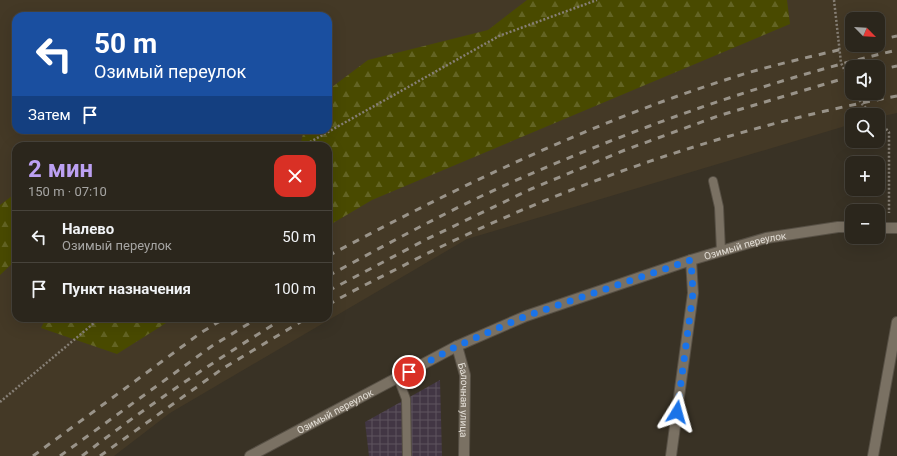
<!DOCTYPE html>
<html lang="ru">
<head>
<meta charset="utf-8">
<style>
  body { margin:0; font-family:Roboto,sans-serif; background:#373229; color:#f1f3f6; height:100vh; display:flex; flex-direction:column; font-size:15px; white-space:nowrap }
  * { box-sizing:border-box; margin:0 }
  p { font-size:13px; color:#a6a5a3 }
  .icon { flex:none; width:22px; height:22px; fill:none; stroke:currentColor; stroke-width:2; stroke-linecap:round; stroke-linejoin:round }
  .map { position:relative; flex:1; overflow:hidden }
  .side { position:absolute; left:12px; top:142px; width:320px; height:180px; display:flex; flex-direction:column; background:#2b261c; border-radius:12px; box-shadow:0 4px 16px #0002,0 0 0 1px #47433b }
  .side>* { flex:none }
  .guide { position:absolute; left:12px; top:12px; width:320px; height:122px; border-radius:12px; box-shadow:0 4px 16px #0002,0 0 0 1px #47433b; background:#1a4fa0; color:#fff; overflow:hidden }
  .needle { width:26px; rotate:114deg }
  .fabs { position:absolute; left:845px; top:12px; display:grid; gap:8px }
  .fabs a { display:grid; place-items:center; width:40px; height:40px; border-radius:8px; background:#2b261c; box-shadow:0 4px 16px #0002,0 0 0 1px #47433b; font-size:20px }
  .pin { position:absolute; display:grid; place-items:center; width:34px; height:34px; color:#fff; margin:-17px; border:2px solid #fff; border-radius:50%; box-shadow:0 1px 4px #0007 }
  .me { position:absolute; width:44px; margin:-22px; rotate:8deg; stroke-linejoin:round; filter:drop-shadow(0 0 3px #0008) }
  .turn { display:flex; align-items:center; gap:14px; height:84px; padding:0 16px; font-size:18px }
  .turn .icon { width:52px; height:52px; stroke-width:2.5 }
  .turn b { display:block; font-size:28px; line-height:34px }
  .then { display:flex; align-items:center; height:38px; padding:0 16px; background:#0003; gap:8px; font-size:15px }
  .round { display:grid; place-items:center; flex:none; width:42px; height:42px; border-radius:12px; background:#373229 }
  .head { display:flex; align-items:center; justify-content:space-between; height:68px; padding:0 16px }
  h1 { font-size:24px; font-weight:700; line-height:30px; color:#bca0f2 }
  ul { padding:0; list-style:none }
  li { display:flex; align-items:center; gap:12px; height:52px; padding:0 16px; border-top:1px solid #47433b }
  li div { flex:1 }
  li b { display:block; font-size:15px }
  li em { font-style:normal }
  .map>svg:first-child { display:block }
  .industrial { fill:url(#industrial-grid) }
  .built { fill:#443926; fill-rule:evenodd }
  .forest { fill:url(#forest-firs) }
  .lines { fill:none; stroke-linecap:round; stroke-linejoin:round }
  .lane-casing { stroke:#575045; stroke-width:10 }
  .street-casing { stroke:#575045; stroke-width:12 }
  .secondary-casing { stroke:#575045; stroke-width:12 }
  .path { stroke:#867f75; stroke-width:2.5; stroke-dasharray:2 2; stroke-linecap:butt }
  .lane { stroke:#7a7163; stroke-width:8 }
  .street { stroke:#7a7163; stroke-width:10 }
  .secondary { stroke:#7a7163; stroke-width:10 }
  .rail { stroke:#999389; stroke-width:3; stroke-dasharray:7 7; stroke-linecap:butt }
  .route { stroke:#1a73e8; stroke-width:7; stroke-dasharray:0 12.6 }
  .labels { text-anchor:middle; dominant-baseline:central; stroke-width:3.5; stroke-linejoin:round; paint-order:stroke }
  .street-label { font-size:10px; fill:#e2ddd5; stroke:#393225 }
</style>
</head>
<body>
<div class="map">
<svg width="897" height="456" viewBox="0 0 897 456">
  <defs>
    <pattern id="industrial-grid" width="8" height="8" patternUnits="userSpaceOnUse"><rect width="8" height="8" fill="#423644"/><path d="M0 4h8M4 0v8" fill="none" stroke="#5d535e"/></pattern>
    <pattern id="forest-firs" width="22" height="20" patternUnits="userSpaceOnUse"><rect width="22" height="20" fill="#494a00"/><path d="M5 1l3.5 6h-7zM16 11l3.5 6h-7z" fill="#636424"/></pattern>
  </defs>
  <rect width="100%" height="100%" fill="#393225"/>
  <!-- industrial -->
  <path class="industrial" d="M 440,380 L 442,456 L 369,456 L 365,422 Z"/>
  <!-- built -->
  <path class="built" d="M 0,0 L 897,0 L 897,113 L 878,117 L 878,115 L 852,115 L 852,124 L 467,239 L 170,413 L 114,456 L 0,456 ZM 16,16 L 328,16 L 328,130 L 16,130 ZM 852,19 L 878,19 L 878,45 L 852,45 ZM 852,67 L 878,67 L 878,93 L 852,93 ZM 16,146 L 328,146 L 328,318 L 16,318 Z"/>
  <!-- forest -->
  <g class="forest">
    <path d="M 527,0 L 787,0 L 790,24 L 372,200 L 328,226 L 328,146 L 300,146 L 304,130 L 328,130 L 328,90 L 368,60 L 488,30 Z"/>
    <path d="M 16,193 L 16,260 L 0,275 L 0,205 Z"/>
    <path d="M 46,318 L 174,318 L 117,354 L 41,328 Z"/>
  </g>
  <g class="lines">
    <!-- lane casing -->
    <g class="lane-casing">
      <g id="lane">
        <path d="M 713,181 L 719,207 L 721,251"/>
        <path d="M 398,378 L 406,399 L 407,456"/>
      </g>
    </g>
    <!-- street casing -->
    <g class="street-casing">
      <g id="street">
        <path id="s1" d="M 457,346 L 465,375 L 464,456"/>
        <path d="M 671,456 L 693,293 L 691,260"/>
        <path d="M 873,456 L 897,322"/>
      </g>
    </g>
    <!-- secondary casing -->
    <g class="secondary-casing">
      <g id="secondary">
        <path d="M 878,228 L 897,228"/>
        <path id="s2" d="M 250,456 L 457,346 L 526,316 L 691,260 L 766,238 L 838,227 L 852,227"/>
      </g>
    </g>
    <!-- path -->
    <g class="path">
      <path d="M 834,0 L 841,63 L 852,85"/>
      <path d="M 856,93 L 861,103 L 873,115"/>
      <path d="M 878,120 L 889,132 L 889,213"/>
      <path d="M 303,146 L 499,36 L 597,0"/>
      <path d="M 0,402 L 100,318"/>
    </g>
    <!-- lane -->
    <use href="#lane" class="lane"/>
    <!-- street -->
    <use href="#street" class="street"/>
    <!-- secondary -->
    <use href="#secondary" class="secondary"/>
    <!-- rail -->
    <g class="rail">
      <path d="M 878,40 L 897,36"/>
      <path d="M 878,70 L 897,66"/>
      <path d="M 328,256 C 457,187 588,124 728,79 C 770,65 815,56 859,45"/>
      <path d="M 328,276 C 393,241 458,205 526,176 C 646,124 770,80 897,50"/>
      <path d="M 328,291 L 427,239 L 531,189 L 625,150 L 718,116 L 852,76"/>
      <path d="M 328,305 C 355,289 384,276 412,261 C 563,185 731,127 897,96"/>
      <path d="M 33,456 L 202,332 L 225,318"/>
      <path d="M 60,456 L 212,346 L 258,318"/>
      <path d="M 82,456 C 147,406 214,361 284,318"/>
      <path d="M 100,456 L 222,369 L 307,318"/>
    </g>
  </g>
  <g class="lines">
    <!-- route -->
    <path class="route" d="M 409,372 L 457,346 L 526,316 L 691,260 L 693,293 L 677,412"/>
  </g>
  <g class="labels">
    <!-- street labels -->
    <g class="street-label">
      <text stroke="none"><textPath href="#s2" startOffset="540">Озимый переулок</textPath></text>
      <text stroke="none"><textPath href="#s1" startOffset="55">Балочная улица</textPath></text>
      <text stroke="none"><textPath href="#s2" startOffset="96">Озимый переулок</textPath></text>
    </g>
  </g>
</svg>
<div class="fabs">
<a><svg class="needle" viewBox="-14 -14 28 28"><path d="M0-13l5 13h-10z" fill="#e53935"/><path d="M0 13l5-13h-10z" fill="#a6a5a3"/></svg></a>
<a><svg class="icon" aria-label="sound" viewBox="0 0 24 24"><path d="M4 9h4l5-4v14l-5-4H4zM17 9q2 3 0 6"/></svg></a>
<a><svg class="icon" aria-label="search" viewBox="0 0 24 24"><circle cx="10" cy="10" r="6"/><path d="M15 15l6 6"/></svg></a>
<a>+</a>
<a>−</a>
</div>
<div class="pin" style="left:409px;top:372px;background:#d93025"><svg class="icon" aria-label="arrive" viewBox="0 0 24 24"><path d="M6 21V4h12l-3 4 3 4H6"/></svg></div>
<svg class="me" style="left:677px;top:412px" viewBox="-20 -20 40 40"><path d="M0-17L14 15 0 8-14 15z" fill="#1a73e8" stroke="#fff" stroke-width="4"/></svg>
<div class="guide">
<div class="turn"><svg class="icon" aria-label="left" viewBox="0 0 24 24"><path d="M17 20v-9H6M10 6l-5 5 5 5"/></svg><div><b>50 m</b>Озимый переулок</div></div>
<div class="then">Затем<svg class="icon" aria-label="arrive" viewBox="0 0 24 24"><path d="M6 21V4h12l-3 4 3 4H6"/></svg></div>
</div>
<section class="side">
<div class="head"><div><h1>2 мин</h1><p>150 m · 07:10</p></div><a class="round" style="background:#d93025;color:#fff"><svg class="icon" aria-label="close" viewBox="0 0 24 24"><path d="M6 6l12 12M18 6L6 18"/></svg></a></div>
<ul>
<li><svg class="icon" aria-label="left" viewBox="0 0 24 24"><path d="M17 20v-9H6M10 6l-5 5 5 5"/></svg><div><b>Налево</b><p>Озимый переулок</p></div><em>50 m</em></li>
<li><svg class="icon" aria-label="arrive" viewBox="0 0 24 24"><path d="M6 21V4h12l-3 4 3 4H6"/></svg><div><b>Пункт назначения</b></div><em>100 m</em></li>
</ul>
</section>
</div>
</body>
</html>
